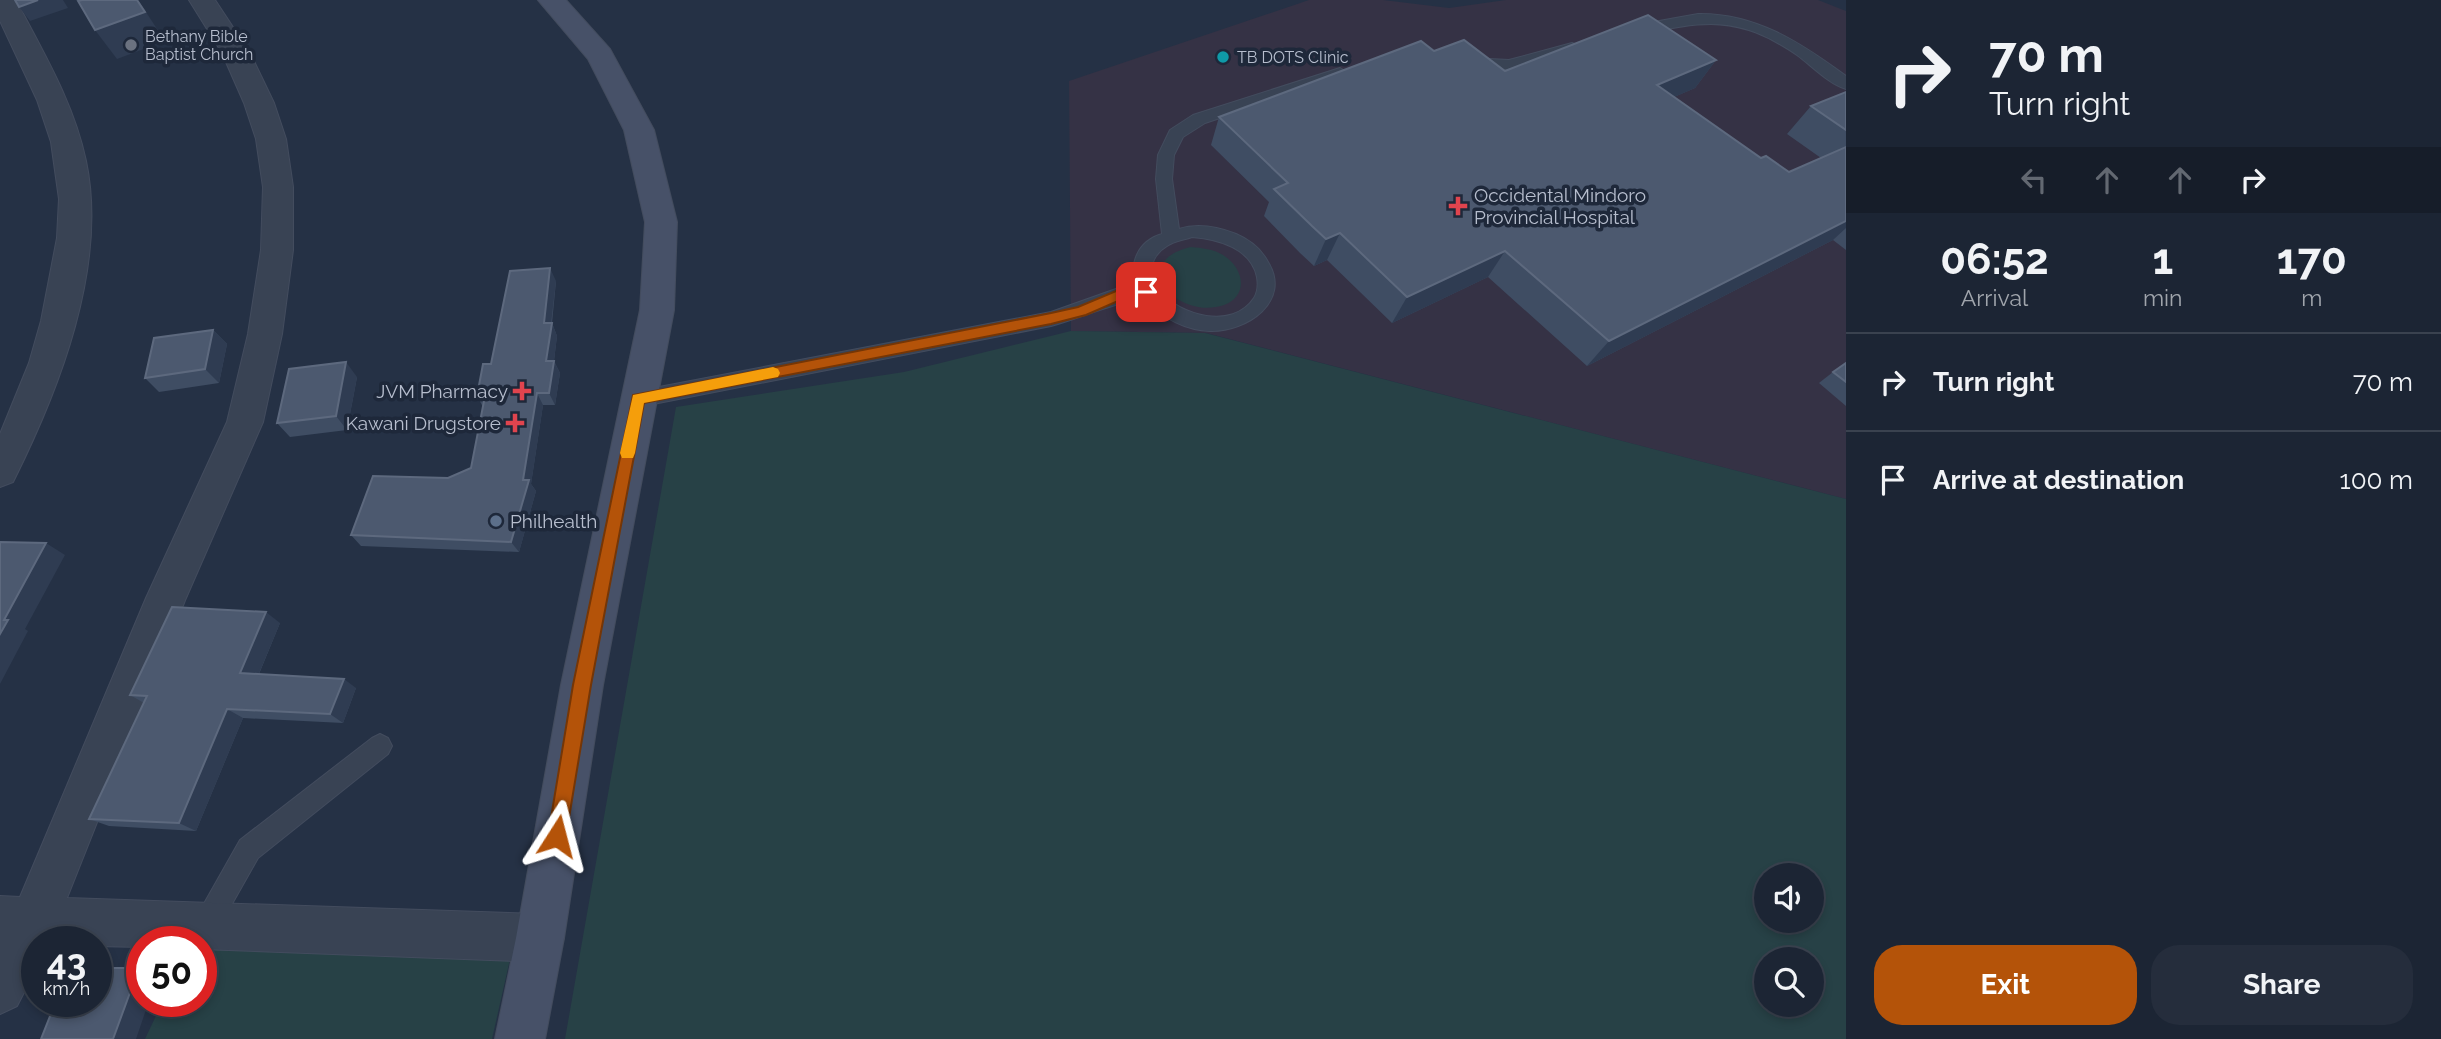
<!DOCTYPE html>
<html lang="en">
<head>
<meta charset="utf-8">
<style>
  body { margin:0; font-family:Raleway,sans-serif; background:#252d3c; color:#f1f3f6; height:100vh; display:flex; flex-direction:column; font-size:26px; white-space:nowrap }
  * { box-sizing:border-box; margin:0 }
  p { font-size:23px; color:#a0a5ac }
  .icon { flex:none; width:38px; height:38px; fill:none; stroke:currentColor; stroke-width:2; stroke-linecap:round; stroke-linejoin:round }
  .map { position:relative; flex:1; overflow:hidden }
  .drawer { display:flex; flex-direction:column; background:#1c2534; width:595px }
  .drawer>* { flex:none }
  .top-card { background:#1c2534; color:#f1f3f6; overflow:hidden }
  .tools { position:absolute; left:1754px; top:863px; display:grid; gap:14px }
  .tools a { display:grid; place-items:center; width:70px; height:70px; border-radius:50%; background:#1c2534; box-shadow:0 4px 10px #0003,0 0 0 2px #3a424f; font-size:35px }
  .speed { position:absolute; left:21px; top:926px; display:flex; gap:14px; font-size:35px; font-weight:700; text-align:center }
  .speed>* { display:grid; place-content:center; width:91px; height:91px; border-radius:50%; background:#1c2534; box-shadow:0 4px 10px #0003,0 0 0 2px #3a424f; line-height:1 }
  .speed small { font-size:18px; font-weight:400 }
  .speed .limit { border:10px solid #d22; background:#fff; color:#111 }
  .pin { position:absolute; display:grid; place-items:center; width:60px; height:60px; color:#fff; margin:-30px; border-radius:14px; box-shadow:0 4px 10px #0006 }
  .me { position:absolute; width:77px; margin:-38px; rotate:9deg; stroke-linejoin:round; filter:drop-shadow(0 0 5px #0008) }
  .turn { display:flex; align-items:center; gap:24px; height:147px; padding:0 28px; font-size:32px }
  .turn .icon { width:91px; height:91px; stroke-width:2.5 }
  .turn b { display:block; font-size:49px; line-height:60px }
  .lanes { display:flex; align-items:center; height:66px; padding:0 28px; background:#0003; justify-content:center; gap:35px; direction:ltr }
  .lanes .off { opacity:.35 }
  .eta { display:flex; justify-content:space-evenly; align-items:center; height:119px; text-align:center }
  .eta b { font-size:42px; font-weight:700; line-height:49px }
  .cta { display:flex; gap:14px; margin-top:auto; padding:14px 28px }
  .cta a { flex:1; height:80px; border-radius:28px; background:#b45309; color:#fff; font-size:28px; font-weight:700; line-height:80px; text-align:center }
  .cta a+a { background:#252d3c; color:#f1f3f6 }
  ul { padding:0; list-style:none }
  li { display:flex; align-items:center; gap:21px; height:98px; padding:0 28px; border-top:2px solid #3a424f }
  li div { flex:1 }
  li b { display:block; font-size:26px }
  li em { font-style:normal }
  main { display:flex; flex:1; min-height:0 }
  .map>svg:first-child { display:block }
  .medical { fill:#353245 }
  .green { fill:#274146; fill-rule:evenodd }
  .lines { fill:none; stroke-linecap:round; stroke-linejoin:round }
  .lane-casing { stroke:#434c5e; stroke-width:2 }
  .street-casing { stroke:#434c5e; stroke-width:2 }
  .secondary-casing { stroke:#434c5e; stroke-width:2 }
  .lane { fill:#394354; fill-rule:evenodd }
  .street { fill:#394354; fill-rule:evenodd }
  .secondary { fill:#475168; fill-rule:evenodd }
  .wall { fill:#3f4d63 }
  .shaded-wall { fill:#2f3c52 }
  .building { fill:#4c596f; stroke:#5d697e; stroke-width:2 }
  .route { fill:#b45309; stroke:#753606; stroke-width:2 }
  .slow { fill:#f59e0b }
  .worship-dot { fill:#6b7280; stroke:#1e283a; stroke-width:2.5 }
  .culture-dot { fill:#0f9aa8; stroke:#1e283a; stroke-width:2.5 }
  .health-dot { fill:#e0444e; stroke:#1e283a; stroke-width:2.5 }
  .service-dot { fill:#5c6f8a; stroke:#1e283a; stroke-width:2.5 }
  .labels { text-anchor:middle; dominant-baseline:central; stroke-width:7; stroke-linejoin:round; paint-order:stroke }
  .far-poi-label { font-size:16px; fill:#b7bece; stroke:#1e283a; text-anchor:start }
  .poi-label { font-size:19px; fill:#b7bece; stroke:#1e283a; text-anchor:start }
</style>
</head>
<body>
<main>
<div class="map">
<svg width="1846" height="1039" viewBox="0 0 1846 1039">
  <rect width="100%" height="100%" fill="#253145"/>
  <!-- medical -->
  <path class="medical" d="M 1309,0 L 1383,0 L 1449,8 L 1506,0 L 1818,0 L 1846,11 L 1846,499 L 1206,333 L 1071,331 L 1069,81 Z"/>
  <!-- green -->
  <g class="green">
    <path d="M 1191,247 C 1202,248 1213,249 1223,255 C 1243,267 1250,295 1224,305 C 1177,321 1126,262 1191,247 Z"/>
    <path d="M 1071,331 L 1205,333 L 1846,499 L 1846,1039 L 565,1039 L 676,407 L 904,372 ZM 1811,875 L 1811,920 L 1766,920 L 1766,875 ZM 1766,959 L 1811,959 L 1811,1004 L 1766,1004 Z"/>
    <path d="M 513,946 L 492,1039 L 145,1039 L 163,1001 L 201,1001 L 201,948 Z"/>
  </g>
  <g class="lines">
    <!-- lane casing -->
    <g class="lane-casing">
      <g id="lane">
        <path d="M 1698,14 C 1756,13 1801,43 1846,76 L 1846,89 C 1829,84 1812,66 1797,55 C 1737,14 1704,21 1637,35 L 1630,30 L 1637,25 Z"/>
        <path d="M 1572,43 L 1577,45 L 1580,48 L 1577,51 C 1540,62 1504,77 1465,66 L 1462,63 L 1470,58 L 1509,60 Z"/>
        <path d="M 1340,68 L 1348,73 L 1345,76 L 1205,123 L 1183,137 L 1174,155 L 1172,179 L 1179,229 C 1198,223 1218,227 1236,234 C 1250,240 1261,249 1268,262 C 1292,301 1247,332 1210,331 C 1184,330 1162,317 1144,299 C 1112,303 1083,317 1051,326 L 638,407 L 631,404 L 628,399 L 631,394 L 638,391 L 1051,312 L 1116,289 L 1137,286 C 1128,264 1138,241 1162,234 L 1156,179 L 1158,155 L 1170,130 L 1193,115 ZM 1192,237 C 1218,239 1251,248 1257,277 C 1258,283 1258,292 1254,298 C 1232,331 1180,315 1159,291 C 1146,276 1150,256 1167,246 C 1174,241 1184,240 1192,237 Z"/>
        <path d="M 380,734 L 388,738 L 392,746 L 388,754 L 258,858 L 215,934 L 206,938 L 197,934 L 193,925 L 197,916 L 240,840 L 372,738 Z"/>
      </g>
    </g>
    <!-- street casing -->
    <g class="street-casing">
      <g id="street">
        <path d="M 0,0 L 16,0 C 43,52 74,103 86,161 C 108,266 59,390 13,482 L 0,487 L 0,434 L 29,363 L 41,321 L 57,238 L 59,199 L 51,142 L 37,100 L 0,21 Z"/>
        <path d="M 189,0 L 215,0 L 250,53 L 274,103 L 286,139 L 293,187 L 293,250 L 282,334 L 263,422 L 186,598 L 67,898 L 540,914 L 557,921 L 564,938 L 557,955 L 540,962 L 201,949 L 201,942 L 142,942 L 142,947 L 96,946 L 96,942 L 37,942 L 37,967 L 17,1006 L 0,1014 L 0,896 L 20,897 L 146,598 L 227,422 L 248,334 L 261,250 L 263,187 L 256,139 L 244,103 L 222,53 Z"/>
      </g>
    </g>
    <!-- secondary casing -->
    <g class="secondary-casing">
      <path id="secondary" d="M 538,0 L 566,0 L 610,49 L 654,130 L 677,222 L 674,310 L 603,685 L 564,938 L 545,1039 L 495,1039 L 516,938 L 561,685 L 640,310 L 645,222 L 624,130 L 588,59 Z"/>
    </g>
    <!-- lane -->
    <use href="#lane" class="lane"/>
    <!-- street -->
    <use href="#street" class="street"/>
    <!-- secondary -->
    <use href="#secondary" class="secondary"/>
  </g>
  <!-- wall -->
  <g class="wall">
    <path d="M 1434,51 L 1505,71 L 1716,60 L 1695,88 L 1674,97 L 1761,158 L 1789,172 L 1821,158 L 1787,134 L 1811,106 L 1846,92 L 1846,250 L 1833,240 L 1587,366 L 1488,277 L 1392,323 L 1327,260 L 1314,266 L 1300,253 L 1264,216 L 1269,202 L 1211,145 L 1219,117 Z"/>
    <path d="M 556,281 L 552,323 L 557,336 L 554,361 L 560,373 L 555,405 L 543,405 L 531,484 L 536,491 L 519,552 L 361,546 L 351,535 L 448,478 L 471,468 L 483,407 L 477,396 L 491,364 Z"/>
    <path d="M 213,330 L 227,344 L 219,383 L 159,392 L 145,378 Z"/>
    <path d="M 1846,363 L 1846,406 L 1819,383 L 1833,372 Z"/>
    <path d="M 357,377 L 347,430 L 290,437 L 277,423 Z"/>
    <path d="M 280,623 L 259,674 L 356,688 L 343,723 L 243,718 L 196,831 L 109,826 L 89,819 L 144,703 L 130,695 Z"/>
  </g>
  <!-- shaded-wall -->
  <g class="shaded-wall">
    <path d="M 38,0 L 63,0 L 68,8 L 30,21 L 19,7 Z"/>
    <path d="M 138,0 L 165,41 L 117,59 L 95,30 Z"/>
    <path d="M 1716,60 L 1695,88 L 1637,113 L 1657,85 Z"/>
    <path d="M 1846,221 L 1846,228 L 1833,240 L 1587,366 L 1609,341 Z"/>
    <path d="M 1340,233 L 1327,260 L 1314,266 L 1326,239 Z"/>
    <path d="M 1505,251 L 1488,277 L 1392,323 L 1407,297 Z"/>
    <path d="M 550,268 L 556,281 L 551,324 L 552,323 L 557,336 L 553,368 L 554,361 L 560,373 L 555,405 L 549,393 L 544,323 Z"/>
    <path d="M 213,330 L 227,344 L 219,383 L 205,369 Z"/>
    <path d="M 346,362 L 357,377 L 347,430 L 336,416 Z"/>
    <path d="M 537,393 L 543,405 L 531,484 L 536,491 L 519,552 L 511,542 L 523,480 Z"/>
    <path d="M 46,543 L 65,555 L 25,629 L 28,631 L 0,684 L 0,634 L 4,620 Z"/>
    <path d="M 266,612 L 280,623 L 255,683 L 240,673 Z"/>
    <path d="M 344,679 L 356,688 L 343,723 L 330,714 Z"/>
    <path d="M 227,709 L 243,718 L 196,831 L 179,823 Z"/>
    <path d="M 139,968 L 142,968 L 142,1001 L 149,1001 L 136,1039 L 113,1039 Z"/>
  </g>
  <!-- building -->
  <g class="building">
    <path d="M 15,0 L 38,0 L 19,7 Z"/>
    <path d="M 82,0 L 137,0 L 145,12 L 95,30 L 78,1 Z"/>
    <path d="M 1648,15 L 1716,60 L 1657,85 L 1761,158 L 1766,156 L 1789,172 L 1846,147 L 1846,221 L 1609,341 L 1505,251 L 1407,297 L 1340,233 L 1326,239 L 1312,226 L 1274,189 L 1288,183 L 1219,117 L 1421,41 L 1434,51 L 1464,40 L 1505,71 Z"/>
    <path d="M 1846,92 L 1846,130 L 1811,106 Z"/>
    <path d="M 550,268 L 544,323 L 552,323 L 546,361 L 554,361 L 549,393 L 537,393 L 523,480 L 529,480 L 511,542 L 351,535 L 373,476 L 448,478 L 471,468 L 485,396 L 477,396 L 483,364 L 491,364 L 510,271 Z"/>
    <path d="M 213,330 L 205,369 L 145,378 L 154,338 Z"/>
    <path d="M 346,362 L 336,416 L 277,423 L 289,369 Z"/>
    <path d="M 1846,363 L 1846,382 L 1833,372 Z"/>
    <path d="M 0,542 L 46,543 L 4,620 L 8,620 L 0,634 Z"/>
    <path d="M 172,607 L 266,612 L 240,673 L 344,679 L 330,714 L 227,709 L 179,823 L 89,819 L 147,696 L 130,695 Z"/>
    <path d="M 96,968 L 139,968 L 113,1039 L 41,1039 L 56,1001 L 96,1001 Z"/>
  </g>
  <!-- route -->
  <path class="route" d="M 1146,286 L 1153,292 L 1151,295 L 1118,301 L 1086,315 L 1051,324 L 644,403 L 591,685 L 566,836 L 564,843 L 557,846 L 550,843 L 548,836 L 573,685 L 633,395 L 1051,313 L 1078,307 L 1116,291 Z"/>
  <!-- slow -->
  <path class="slow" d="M 773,367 L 778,369 L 780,373 L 778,377 L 644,403 L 635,453 L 633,458 L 622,458 L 620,453 L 633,395 Z"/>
  <!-- markers -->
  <circle class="worship-dot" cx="131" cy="45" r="7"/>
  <circle class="culture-dot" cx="1223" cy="57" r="7"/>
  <g class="health-dot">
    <path d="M1454.5 195.5h7v7h7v7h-7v7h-7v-7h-7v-7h7z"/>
    <path d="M518.5 380.5h7v7h7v7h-7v7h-7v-7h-7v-7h7z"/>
    <path d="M511.5 412.5h7v7h7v7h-7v7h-7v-7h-7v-7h7z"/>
  </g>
  <circle class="service-dot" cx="496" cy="521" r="7"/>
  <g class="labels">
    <!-- far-poi labels -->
    <g class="far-poi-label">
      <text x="145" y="36">Bethany Bible<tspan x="145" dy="18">Baptist Church</tspan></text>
      <text x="1237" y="57">TB DOTS Clinic</text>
    </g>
    <!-- poi labels -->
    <g class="poi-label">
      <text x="1474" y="195">Occidental Mindoro<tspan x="1474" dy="22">Provincial Hospital</tspan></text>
      <text x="508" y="391" text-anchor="end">JVM Pharmacy</text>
      <text x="501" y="423" text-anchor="end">Kawani Drugstore</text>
      <text x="510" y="521">Philhealth</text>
    </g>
  </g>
</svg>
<div class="tools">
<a><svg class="icon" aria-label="sound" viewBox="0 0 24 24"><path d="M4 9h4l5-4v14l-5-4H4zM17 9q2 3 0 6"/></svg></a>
<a><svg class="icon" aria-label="search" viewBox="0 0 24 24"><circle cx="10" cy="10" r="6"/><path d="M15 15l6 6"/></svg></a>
</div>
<div class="speed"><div>43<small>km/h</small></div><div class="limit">50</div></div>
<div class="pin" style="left:1146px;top:292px;background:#d93025"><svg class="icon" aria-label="arrive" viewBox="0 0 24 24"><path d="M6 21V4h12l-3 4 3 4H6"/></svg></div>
<svg class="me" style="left:557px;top:836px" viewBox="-20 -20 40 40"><path d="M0-17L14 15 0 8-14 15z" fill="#b45309" stroke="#fff" stroke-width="4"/></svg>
</div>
<section class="drawer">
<div class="top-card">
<div class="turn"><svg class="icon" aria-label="right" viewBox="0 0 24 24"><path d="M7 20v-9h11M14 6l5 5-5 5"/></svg><div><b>70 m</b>Turn right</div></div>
<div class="lanes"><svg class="icon off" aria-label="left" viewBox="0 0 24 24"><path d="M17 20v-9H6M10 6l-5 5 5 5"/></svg><svg class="icon off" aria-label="ahead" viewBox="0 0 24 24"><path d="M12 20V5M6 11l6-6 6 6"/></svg><svg class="icon off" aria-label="ahead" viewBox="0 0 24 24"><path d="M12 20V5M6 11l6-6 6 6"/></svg><svg class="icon" aria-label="right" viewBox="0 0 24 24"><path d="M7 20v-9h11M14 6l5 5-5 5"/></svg></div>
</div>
<div class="eta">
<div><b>06:52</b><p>Arrival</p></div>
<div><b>1</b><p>min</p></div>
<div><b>170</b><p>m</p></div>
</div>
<ul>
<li><svg class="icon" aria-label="right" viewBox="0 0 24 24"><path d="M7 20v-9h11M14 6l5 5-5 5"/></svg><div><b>Turn right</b></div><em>70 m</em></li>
<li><svg class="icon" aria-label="arrive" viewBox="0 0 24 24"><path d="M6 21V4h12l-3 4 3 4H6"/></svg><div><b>Arrive at destination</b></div><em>100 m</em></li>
</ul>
<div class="cta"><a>Exit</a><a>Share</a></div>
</section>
</main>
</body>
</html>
